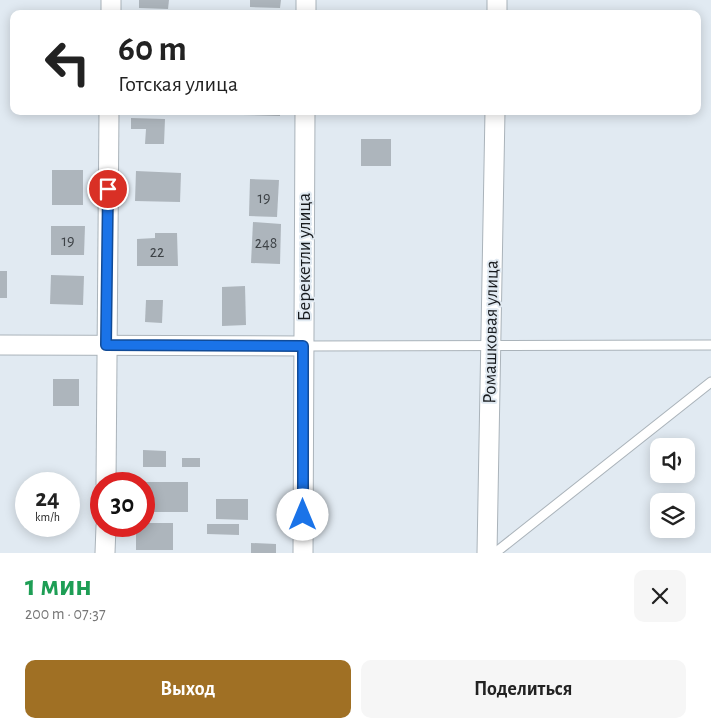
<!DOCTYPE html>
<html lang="ru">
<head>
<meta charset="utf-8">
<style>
  body { margin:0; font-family:"Alegreya Sans",sans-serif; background:#f6f6f6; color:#222; height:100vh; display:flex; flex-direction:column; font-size:19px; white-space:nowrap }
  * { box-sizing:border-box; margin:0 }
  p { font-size:16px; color:#767676 }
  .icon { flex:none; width:28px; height:28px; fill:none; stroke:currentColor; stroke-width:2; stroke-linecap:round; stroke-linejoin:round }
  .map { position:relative; height:553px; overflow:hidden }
  .side { display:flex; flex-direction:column; background:#fff; flex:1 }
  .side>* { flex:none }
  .top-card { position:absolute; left:10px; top:10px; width:691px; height:105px; border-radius:10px; box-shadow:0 2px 12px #0003; background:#fff; color:#222; overflow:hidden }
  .fabs { position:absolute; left:650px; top:438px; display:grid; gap:10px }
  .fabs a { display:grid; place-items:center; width:45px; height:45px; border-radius:10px; background:#fff; box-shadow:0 2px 12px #0003; font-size:25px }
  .speed { position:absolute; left:15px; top:472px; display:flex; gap:10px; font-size:25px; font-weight:700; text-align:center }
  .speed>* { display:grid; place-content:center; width:65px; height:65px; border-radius:50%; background:#fff; box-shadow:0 2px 12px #0003; line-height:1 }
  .speed small { font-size:12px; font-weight:400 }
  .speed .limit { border:8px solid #d22; background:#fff; color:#111 }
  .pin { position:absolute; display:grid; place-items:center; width:42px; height:42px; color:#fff; margin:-21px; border:2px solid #fff; border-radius:50%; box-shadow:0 1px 5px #0007 }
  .me { position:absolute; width:55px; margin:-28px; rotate:0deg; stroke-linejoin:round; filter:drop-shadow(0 0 4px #0008) }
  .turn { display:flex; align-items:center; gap:18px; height:105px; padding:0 25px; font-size:22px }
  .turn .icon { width:65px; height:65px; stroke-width:2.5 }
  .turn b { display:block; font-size:35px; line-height:42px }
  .round { display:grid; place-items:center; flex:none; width:52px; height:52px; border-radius:10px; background:#f6f6f6 }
  .headline { display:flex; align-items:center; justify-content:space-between; height:85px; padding:0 25px }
  h1 { font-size:30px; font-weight:600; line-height:38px; color:#1e9e55 }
  .primary-button { display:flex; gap:10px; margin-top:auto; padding:10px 25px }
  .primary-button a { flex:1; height:58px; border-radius:10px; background:#a07024; color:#fff; font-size:20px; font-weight:600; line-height:58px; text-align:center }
  .primary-button a+a { background:#f6f6f6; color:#222 }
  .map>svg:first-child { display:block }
  .building { fill:#adb5bc }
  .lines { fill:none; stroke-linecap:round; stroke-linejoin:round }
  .lane-casing { stroke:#aab3ba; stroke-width:11 }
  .street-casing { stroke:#aab3ba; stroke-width:21 }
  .lane { stroke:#fff; stroke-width:9 }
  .street { stroke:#fff; stroke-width:19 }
  .route-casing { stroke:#114b97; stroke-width:12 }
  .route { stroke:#1a73e8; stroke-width:9 }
  .labels { text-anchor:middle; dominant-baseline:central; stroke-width:4; stroke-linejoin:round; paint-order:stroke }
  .number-label { font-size:16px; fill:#3d4246 }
  .street-label { font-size:19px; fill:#181b1e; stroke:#e1eaf2 }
</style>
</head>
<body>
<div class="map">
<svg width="711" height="553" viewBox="0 0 711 553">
  <rect width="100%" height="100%" fill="#e1eaf2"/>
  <!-- building -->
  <g class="building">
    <path d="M 139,0 L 169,0 L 168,9 L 139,8 Z"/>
    <path d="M 250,0 L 281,0 L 280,8 L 250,7 Z"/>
    <path d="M 243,111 L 280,111 L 280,116 L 242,115 Z"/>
    <path d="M 131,118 L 165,119 L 164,144 L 145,144 L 146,129 L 131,129 Z"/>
    <rect x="361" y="139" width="30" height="27"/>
    <rect x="52" y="170" width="31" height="35"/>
    <path d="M 136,171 L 181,173 L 180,202 L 135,201 Z"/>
    <path d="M 250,179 L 279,180 L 277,217 L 249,216 Z"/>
    <path d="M 253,222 L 281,224 L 280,264 L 251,263 Z"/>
    <path d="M 51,226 L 85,226 L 84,255 L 51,255 Z"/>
    <path d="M 155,233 L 177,233 L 178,266 L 137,266 L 137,239 L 155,238 Z"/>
    <rect x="0" y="271" width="7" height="27"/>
    <path d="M 51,275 L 84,276 L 83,305 L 50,304 Z"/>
    <path d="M 245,286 L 246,325 L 222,326 L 222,287 Z"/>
    <path d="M 146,300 L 163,300 L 162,323 L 145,322 Z"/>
    <rect x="53" y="379" width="26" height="27"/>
    <path d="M 143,450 L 166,451 L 166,467 L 143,467 Z"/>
    <rect x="182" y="458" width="18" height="9"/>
    <rect x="144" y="482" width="44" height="30"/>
    <path d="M 216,499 L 248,499 L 248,520 L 216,519 Z"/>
    <path d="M 144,523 L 173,523 L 173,550 L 136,550 L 136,526 L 144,526 Z"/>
    <path d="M 207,524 L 239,524 L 239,535 L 207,534 Z"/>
    <path d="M 251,543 L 276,544 L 276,553 L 251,553 Z"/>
  </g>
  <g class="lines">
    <!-- lane casing -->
    <g class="lane-casing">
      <g id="lane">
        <path d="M 303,346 L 711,345"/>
        <path d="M 495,553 L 711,382"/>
      </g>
    </g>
    <!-- street casing -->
    <g class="street-casing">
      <g id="street">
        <path d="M 111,14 L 111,0"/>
        <path d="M 306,14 L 306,0"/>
        <path d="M 497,14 L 497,0"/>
        <path d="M 0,345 L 303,346"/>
        <path d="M 106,484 L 109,111"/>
        <path d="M 105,553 L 106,526"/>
        <path d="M 303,553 L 305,111"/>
        <path d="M 487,553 L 495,111"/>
      </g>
    </g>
    <!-- lane -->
    <use href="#lane" class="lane"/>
    <!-- street -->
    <use href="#street" class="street"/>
  </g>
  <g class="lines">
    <!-- route casing -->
    <g class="route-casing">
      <path id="route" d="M 108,189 L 106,345 L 303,346 L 303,515"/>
    </g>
    <!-- route -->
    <use href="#route" class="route"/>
  </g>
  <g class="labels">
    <!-- number labels -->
    <g class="number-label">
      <text x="264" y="198">19</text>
      <text x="68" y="241">19</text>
      <text x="266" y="243">248</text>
      <text x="157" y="252">22</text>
    </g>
    <!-- street labels -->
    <g class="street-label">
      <text transform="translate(304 257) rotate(-90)">Берекетли улица</text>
      <text transform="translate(491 332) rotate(-89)">Ромашковая улица</text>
    </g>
  </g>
</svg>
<div class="fabs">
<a><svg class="icon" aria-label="sound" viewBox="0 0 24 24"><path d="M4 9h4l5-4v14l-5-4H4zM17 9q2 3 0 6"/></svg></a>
<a><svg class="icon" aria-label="layers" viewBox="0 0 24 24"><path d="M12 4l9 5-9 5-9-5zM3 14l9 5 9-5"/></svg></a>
</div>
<div class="speed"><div>24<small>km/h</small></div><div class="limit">30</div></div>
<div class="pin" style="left:108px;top:189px;background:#d93025"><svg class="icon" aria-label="arrive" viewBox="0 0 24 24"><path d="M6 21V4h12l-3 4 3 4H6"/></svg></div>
<svg class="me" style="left:303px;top:515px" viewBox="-20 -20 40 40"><circle r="19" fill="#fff"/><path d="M0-13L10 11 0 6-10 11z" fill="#1a73e8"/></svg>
<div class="top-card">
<div class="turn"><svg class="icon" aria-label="left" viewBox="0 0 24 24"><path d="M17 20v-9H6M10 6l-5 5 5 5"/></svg><div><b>60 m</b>Готская улица</div></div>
</div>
</div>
<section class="side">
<div class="headline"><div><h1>1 мин</h1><p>200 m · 07:37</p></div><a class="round"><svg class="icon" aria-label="close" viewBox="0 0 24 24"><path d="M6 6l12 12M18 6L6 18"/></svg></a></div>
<div class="primary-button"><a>Выход</a><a>Поделиться</a></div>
</section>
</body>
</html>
